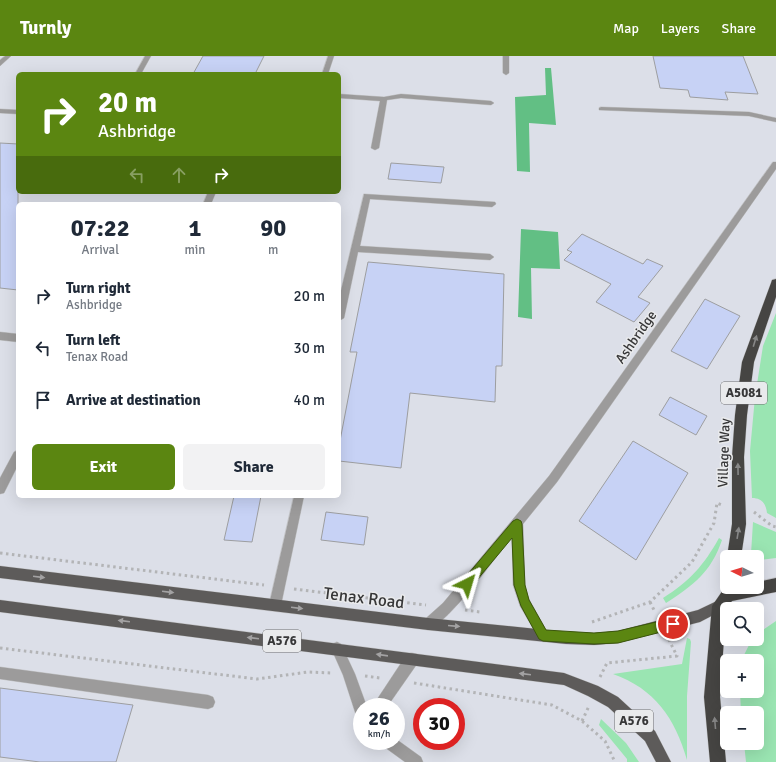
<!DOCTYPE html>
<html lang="en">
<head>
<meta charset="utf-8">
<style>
  body { margin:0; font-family:Signika,sans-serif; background:#f2f2f3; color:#1f2937; height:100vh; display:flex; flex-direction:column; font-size:15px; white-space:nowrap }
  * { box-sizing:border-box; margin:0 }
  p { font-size:13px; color:#747a83 }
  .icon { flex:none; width:22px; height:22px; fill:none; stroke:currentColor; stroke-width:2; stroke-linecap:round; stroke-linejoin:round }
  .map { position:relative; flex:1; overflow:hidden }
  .side { position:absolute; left:16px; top:146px; width:325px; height:296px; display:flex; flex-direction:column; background:#fff; border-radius:6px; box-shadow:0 4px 16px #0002 }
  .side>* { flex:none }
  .banner { position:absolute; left:16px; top:16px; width:325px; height:122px; border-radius:6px; box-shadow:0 4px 16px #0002; background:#5b8611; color:#fff; overflow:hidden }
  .needle { width:26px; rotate:275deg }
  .controls { position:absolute; left:720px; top:494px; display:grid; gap:8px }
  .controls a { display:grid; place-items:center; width:44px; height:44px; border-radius:6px; background:#fff; box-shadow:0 4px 16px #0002; font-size:20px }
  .speed { position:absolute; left:353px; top:642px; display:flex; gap:8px; font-size:20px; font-weight:700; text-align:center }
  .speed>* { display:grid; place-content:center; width:52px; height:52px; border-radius:50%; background:#fff; box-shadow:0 4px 16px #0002; line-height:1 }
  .speed small { font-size:10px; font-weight:400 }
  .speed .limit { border:6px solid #d22; background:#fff; color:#111 }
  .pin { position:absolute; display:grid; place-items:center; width:34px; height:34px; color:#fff; margin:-17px; border:2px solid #fff; border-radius:50%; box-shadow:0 1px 4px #0007 }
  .me { position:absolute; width:44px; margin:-22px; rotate:40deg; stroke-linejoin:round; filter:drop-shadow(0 0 3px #0008) }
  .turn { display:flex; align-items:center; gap:14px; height:84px; padding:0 16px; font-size:18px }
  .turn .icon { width:52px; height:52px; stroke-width:2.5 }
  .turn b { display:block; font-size:28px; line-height:34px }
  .lanes { display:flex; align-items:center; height:38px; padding:0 16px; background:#0003; justify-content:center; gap:20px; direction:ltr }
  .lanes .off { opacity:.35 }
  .eta { display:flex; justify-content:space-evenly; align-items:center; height:68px; text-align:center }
  .eta b { font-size:24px; font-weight:700; line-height:28px }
  .action { display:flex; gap:8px; margin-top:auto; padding:8px 16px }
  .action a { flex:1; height:46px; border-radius:6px; background:#5b8611; color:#fff; font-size:16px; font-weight:700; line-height:46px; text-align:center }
  .action a+a { background:#f2f2f3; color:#1f2937 }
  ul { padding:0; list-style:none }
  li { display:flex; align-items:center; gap:12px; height:52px; padding:0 16px }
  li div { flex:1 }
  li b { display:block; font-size:15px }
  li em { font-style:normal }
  header { display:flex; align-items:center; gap:24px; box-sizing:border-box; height:56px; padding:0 20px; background:#5b8611; color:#fff }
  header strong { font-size:19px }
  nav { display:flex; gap:22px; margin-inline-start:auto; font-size:14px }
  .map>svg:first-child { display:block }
  .built { fill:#dcdfe8; fill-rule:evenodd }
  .green { fill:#9ae5b2 }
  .forest { fill:#62bf84 }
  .building { fill:#c7d2f5; stroke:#9d9ea0 }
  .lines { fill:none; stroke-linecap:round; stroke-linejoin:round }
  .minor-casing { stroke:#c5c6c8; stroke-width:1 }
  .major-casing { stroke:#c5c6c8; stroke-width:1 }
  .highway-casing { stroke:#c5c6c8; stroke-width:1 }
  .path { stroke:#b3b4b6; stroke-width:3; stroke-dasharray:2.5 3.5; stroke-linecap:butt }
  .minor { fill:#9c9b9b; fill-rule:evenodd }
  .major { fill:#5d5b5a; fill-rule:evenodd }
  .highway { fill:#464543; fill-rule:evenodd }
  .oneway { fill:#878787 }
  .oneway2 { fill:#a3a2a3 }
  .route { fill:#5b8611; stroke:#3b570b }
  .labels { text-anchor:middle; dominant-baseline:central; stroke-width:3; stroke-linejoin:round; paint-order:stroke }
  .shield { fill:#e9eaec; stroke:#6c6d6e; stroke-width:1 }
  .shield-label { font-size:13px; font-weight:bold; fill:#373738 }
  .street-label { font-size:14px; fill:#373738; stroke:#e9eaec }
  .near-street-label { font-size:17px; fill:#373738; stroke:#e9eaec }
</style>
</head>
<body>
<header>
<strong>Turnly</strong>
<nav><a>Map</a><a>Layers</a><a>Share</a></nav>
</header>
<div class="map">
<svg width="776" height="706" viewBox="0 0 776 706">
  <rect width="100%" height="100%" fill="#e9eaec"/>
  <!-- built -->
  <path class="built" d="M 0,0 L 776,0 L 776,706 L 0,706 ZM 18,18 L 339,18 L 339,136 L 18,136 ZM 18,148 L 339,148 L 339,440 L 18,440 ZM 727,501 L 757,501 L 757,531 L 727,531 ZM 727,553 L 757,553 L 757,583 L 727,583 ZM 727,605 L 757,605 L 757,635 L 727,635 ZM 362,651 L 396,651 L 396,685 L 362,685 ZM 422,651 L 456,651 L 456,685 L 422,685 ZM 727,657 L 757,657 L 757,687 L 727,687 Z"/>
  <!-- green -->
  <g class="green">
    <path d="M 776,257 L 776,462 L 767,457 C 766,448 762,442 752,442 L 750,395 L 755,341 L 763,290 Z"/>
    <path d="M 753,466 L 776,476 L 776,502 L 759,504 L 757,501 L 751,498 Z"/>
    <path d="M 719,482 L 722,484 C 711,516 694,529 666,547 L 663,542 C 690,525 704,509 719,482 Z"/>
    <path d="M 776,565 L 776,706 L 746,706 L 744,687 L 757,687 L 757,657 L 741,657 L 740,635 L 757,635 L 757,605 L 742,605 L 742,603 L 752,583 L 757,583 L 757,578 Z"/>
    <path d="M 687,582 L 690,583 L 691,586 L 687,640 L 687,704 C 675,662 655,633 613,618 L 682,608 Z"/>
    <path d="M 601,663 L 626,687 L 639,706 L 627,706 L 627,703 L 599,669 Z"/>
  </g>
  <!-- forest -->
  <g class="forest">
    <path d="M 545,12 L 551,12 L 556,69 L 529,67 L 530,116 L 517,115 L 515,41 L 546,39 Z"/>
    <path d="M 521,173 L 558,176 L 560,213 L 531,212 L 532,263 L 518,261 Z"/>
  </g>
  <!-- building -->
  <g class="building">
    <path d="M 203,0 L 264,0 L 255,18 L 193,18 Z"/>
    <path d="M 653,0 L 743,0 L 758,38 L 725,36 L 728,44 L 690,41 L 688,34 L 660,32 Z"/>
    <path d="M 0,87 L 18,88 L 18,234 L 0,232 Z"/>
    <path d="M 391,107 L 444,111 L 441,127 L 388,123 Z"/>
    <path d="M 582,178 L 643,208 L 647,203 L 663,210 L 638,241 L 650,247 L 634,266 L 596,246 L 611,228 L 564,204 L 572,196 L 567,194 Z"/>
    <path d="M 368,206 L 504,218 L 502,310 L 496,310 L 495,346 L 410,337 L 401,412 L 339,405 L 339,390 L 357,296 L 350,296 Z"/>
    <path d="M 705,243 L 740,260 L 707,313 L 671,295 Z"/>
    <path d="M 670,341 L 707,360 L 696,379 L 659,359 Z"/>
    <path d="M 633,385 L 688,417 L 636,504 L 579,465 Z"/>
    <path d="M 234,440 L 261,440 L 252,486 L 224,484 Z"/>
    <path d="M 326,456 L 368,461 L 364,489 L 321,484 Z"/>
    <path d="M 0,632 L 133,649 L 116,706 L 40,706 L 0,701 Z"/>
  </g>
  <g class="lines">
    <!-- minor casing -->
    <g class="minor-casing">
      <g id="minor">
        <path d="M 5,0 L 11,0 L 0,10 L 0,4 Z"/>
        <path d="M 145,0 L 151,0 L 141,18 L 135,18 Z"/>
        <path d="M 328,0 L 334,0 L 328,18 L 322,18 Z"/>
        <path d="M 503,0 L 509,0 L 509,17 L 506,19 L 503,17 Z"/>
        <path d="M 339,38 L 384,41 L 401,38 L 491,45 L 494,47 L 491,49 L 401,42 L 387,44 L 379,92 L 375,94 L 371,92 L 380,45 L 339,42 Z"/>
        <path d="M 601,51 L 749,56 L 776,62 L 776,66 L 749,60 L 599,54 L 599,52 Z"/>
        <path d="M 0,53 L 18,54 L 18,58 L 0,57 Z"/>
        <path d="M 773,106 L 776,106 L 776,113 L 557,426 L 523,468 L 525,529 L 529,543 L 549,579 L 547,583 L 543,585 L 539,583 L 520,550 L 513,529 L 512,481 C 495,502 450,565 428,574 L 424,572 L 422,568 L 424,564 L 443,547 L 549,420 Z"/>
        <path d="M 208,136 L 216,136 L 211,148 L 203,148 Z"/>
        <path d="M 364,138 L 495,146 L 496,148 L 492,151 L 370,143 L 360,190 L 490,198 L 494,201 L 490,204 L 358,196 L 344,262 L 339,265 L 339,243 Z"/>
        <path d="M 0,276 L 18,278 L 18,286 L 0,284 Z"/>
        <path d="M 18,394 L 18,409 L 4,437 L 0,438 L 0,422 L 14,396 Z"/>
        <path d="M 294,440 L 304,440 L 281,549 L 279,553 L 275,555 L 271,553 L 269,549 Z"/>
        <path d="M 337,586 L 341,588 L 355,618 L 367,651 L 362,651 L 362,664 L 357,662 L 343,619 L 331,592 L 333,588 Z"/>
        <path d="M 412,597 L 417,598 L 418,603 L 417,608 L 387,651 L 372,651 L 407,598 Z"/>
        <path d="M 0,611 L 208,639 L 213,641 L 215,646 L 213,651 L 208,653 L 0,623 Z"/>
        <path d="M 396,683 L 421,701 L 423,706 L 405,706 L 383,690 L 381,685 L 396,685 Z"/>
      </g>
    </g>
    <!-- major casing -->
    <g class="major-casing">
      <g id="major">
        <path d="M 0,510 L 428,562 L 566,576 L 594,577 L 618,575 L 698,554 L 719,544 L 723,546 L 725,550 L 723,554 L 700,566 L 618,587 L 594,589 L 566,588 L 428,574 L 0,522 Z"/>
        <path d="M 0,544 L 564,617 L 598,630 L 618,641 L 655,675 L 671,706 L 656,706 L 645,685 L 608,651 L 588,640 L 564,629 L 0,556 Z"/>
      </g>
    </g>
    <!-- highway casing -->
    <g class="highway-casing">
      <g id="highway">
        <path d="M 776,223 L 776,241 L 754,306 L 747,359 L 744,401 L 746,468 L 741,501 L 727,501 L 732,468 L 732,401 L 735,359 L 742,306 L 771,227 L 772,224 Z"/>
        <path d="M 776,522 L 776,536 L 732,545 L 726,553 L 720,641 L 726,706 L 710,706 L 704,641 L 712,550 L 723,534 L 732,531 L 757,531 L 757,526 Z"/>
      </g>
    </g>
    <!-- path -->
    <g class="path">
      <path d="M 754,456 L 772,470 L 776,471"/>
      <path d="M 0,497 L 264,529"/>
      <path d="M 294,533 L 426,549"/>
      <path d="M 650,546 L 655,556"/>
      <path d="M 465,554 L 480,556"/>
      <path d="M 592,566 L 650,546 L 668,529 L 692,506 L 714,467 L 717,447 L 722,449"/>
      <path d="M 0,592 L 257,623 L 308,616 L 332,617"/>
      <path d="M 365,620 L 380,622"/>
      <path d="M 600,621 L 607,607 L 677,600 L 669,584"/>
      <path d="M 414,627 L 552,649 L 582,665 L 605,685 L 615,706"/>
      <path d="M 582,665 L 589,650"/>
    </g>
    <!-- minor -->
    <use href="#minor" class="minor"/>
    <!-- major -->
    <use href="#major" class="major"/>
    <!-- highway -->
    <use href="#highway" class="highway"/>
  </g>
  <!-- one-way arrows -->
  <defs><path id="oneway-solid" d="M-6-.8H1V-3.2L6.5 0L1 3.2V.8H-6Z"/></defs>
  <g class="oneway">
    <use href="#oneway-solid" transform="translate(755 285) rotate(-73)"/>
    <use href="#oneway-solid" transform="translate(738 413) rotate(-91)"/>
    <use href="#oneway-solid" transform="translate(738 477) rotate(-81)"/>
    <use href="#oneway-solid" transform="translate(715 667) rotate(-95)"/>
  </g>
  <g class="oneway2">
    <use href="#oneway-solid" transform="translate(39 521) rotate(7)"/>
    <use href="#oneway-solid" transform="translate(168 536) rotate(7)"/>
    <use href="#oneway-solid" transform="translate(297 552) rotate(7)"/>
    <use href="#oneway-solid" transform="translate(124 565) rotate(-173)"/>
    <use href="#oneway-solid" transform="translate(454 570) rotate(5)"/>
    <use href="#oneway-solid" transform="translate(253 582) rotate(-173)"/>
    <use href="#oneway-solid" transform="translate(382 599) rotate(-172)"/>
    <use href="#oneway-solid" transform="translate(525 618) rotate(-173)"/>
  </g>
  <!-- route -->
  <path class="route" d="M 517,463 L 521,465 L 522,468 L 525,529 L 529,544 L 546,574 L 594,577 L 618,575 L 673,562 L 677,564 L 678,568 L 677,572 L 618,587 L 594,588 L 543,585 L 539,583 L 521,550 L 514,529 L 512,482 L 471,531 L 467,533 L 463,531 L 462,528 L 463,524 L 513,465 Z"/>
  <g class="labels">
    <!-- shield labels -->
    <g class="shield">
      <rect x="721" y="326" width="46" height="22" rx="3"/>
      <rect x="263" y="574" width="38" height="22" rx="3"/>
      <rect x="615" y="654" width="38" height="22" rx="3"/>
    </g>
    <g class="shield-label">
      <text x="744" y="337">A5081</text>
      <text x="282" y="585">A576</text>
      <text x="634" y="665">A576</text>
    </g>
    <!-- street labels -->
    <g class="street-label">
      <text transform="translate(636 281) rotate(-55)">Ashbridge</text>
      <text transform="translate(724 397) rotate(-88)">Village Way</text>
    </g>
    <!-- near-street labels -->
    <g class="near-street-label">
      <text transform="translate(364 542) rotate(7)">Tenax Road</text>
    </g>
  </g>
</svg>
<div class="controls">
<a><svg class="needle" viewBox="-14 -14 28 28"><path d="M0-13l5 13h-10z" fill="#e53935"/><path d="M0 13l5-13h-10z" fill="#747a83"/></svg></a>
<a><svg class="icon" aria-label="search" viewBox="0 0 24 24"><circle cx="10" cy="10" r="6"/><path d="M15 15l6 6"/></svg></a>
<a>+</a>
<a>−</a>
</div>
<div class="speed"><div>26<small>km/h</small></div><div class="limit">30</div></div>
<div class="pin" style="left:673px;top:568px;background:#d93025"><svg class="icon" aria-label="arrive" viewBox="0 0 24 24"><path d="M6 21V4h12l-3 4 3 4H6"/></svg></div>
<svg class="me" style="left:467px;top:528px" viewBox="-20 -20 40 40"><path d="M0-17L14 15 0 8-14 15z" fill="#5b8611" stroke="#fff" stroke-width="4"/></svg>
<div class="banner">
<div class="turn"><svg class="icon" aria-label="right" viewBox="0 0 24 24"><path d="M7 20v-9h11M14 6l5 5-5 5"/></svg><div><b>20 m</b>Ashbridge</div></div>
<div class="lanes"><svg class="icon off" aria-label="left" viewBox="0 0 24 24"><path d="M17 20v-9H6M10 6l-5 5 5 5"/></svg><svg class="icon off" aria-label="ahead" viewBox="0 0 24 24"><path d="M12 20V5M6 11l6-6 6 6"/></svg><svg class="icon" aria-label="right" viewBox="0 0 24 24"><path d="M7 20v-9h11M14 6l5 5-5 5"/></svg></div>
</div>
<section class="side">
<div class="eta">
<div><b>07:22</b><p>Arrival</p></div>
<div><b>1</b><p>min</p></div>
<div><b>90</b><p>m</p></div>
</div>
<ul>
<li><svg class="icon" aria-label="right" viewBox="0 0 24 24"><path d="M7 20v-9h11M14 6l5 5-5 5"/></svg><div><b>Turn right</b><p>Ashbridge</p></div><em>20 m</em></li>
<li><svg class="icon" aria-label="left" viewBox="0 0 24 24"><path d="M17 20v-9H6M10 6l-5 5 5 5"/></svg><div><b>Turn left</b><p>Tenax Road</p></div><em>30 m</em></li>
<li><svg class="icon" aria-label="arrive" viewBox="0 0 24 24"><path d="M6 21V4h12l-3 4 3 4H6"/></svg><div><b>Arrive at destination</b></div><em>40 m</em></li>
</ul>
<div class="action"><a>Exit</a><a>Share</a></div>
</section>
</div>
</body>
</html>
